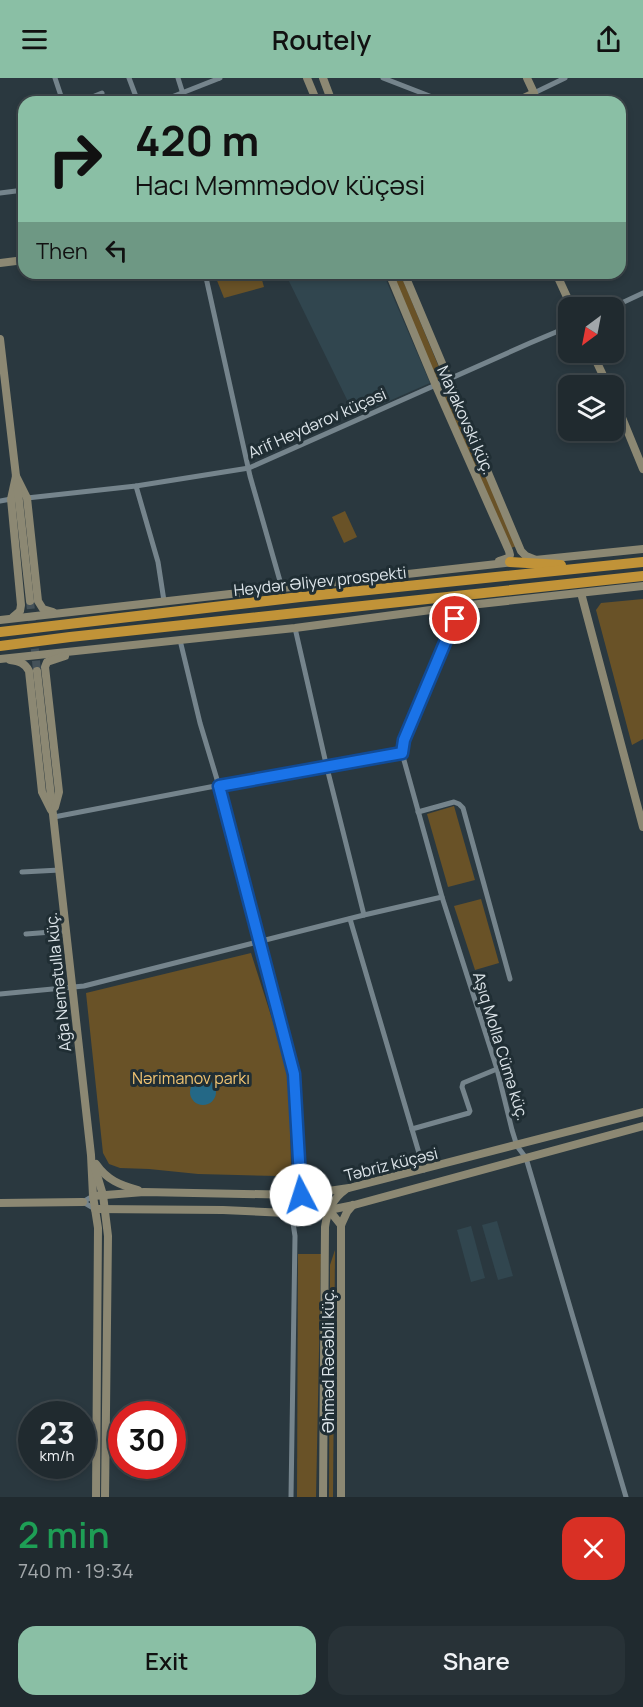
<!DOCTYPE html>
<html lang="en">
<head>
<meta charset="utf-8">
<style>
  body { margin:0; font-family:Manrope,sans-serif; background:#283237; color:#f1f3f6; height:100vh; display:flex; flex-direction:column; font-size:22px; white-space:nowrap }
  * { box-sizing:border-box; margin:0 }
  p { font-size:20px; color:#a2a7aa }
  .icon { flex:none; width:33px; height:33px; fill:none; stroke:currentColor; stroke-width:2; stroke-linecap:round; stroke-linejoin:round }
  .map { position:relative; height:1419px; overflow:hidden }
  .sheet { display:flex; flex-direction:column; background:#202a2f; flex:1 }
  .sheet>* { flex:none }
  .top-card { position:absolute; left:18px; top:18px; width:608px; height:183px; border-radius:18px; box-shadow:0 3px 9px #0003,0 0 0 2px #3d464b; background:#8abfa5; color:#111; overflow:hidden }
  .needle { width:39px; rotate:212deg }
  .buttons { position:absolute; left:558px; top:219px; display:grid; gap:12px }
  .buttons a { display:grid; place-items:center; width:66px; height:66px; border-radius:12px; background:#202a2f; box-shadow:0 3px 9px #0003,0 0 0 2px #3d464b; font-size:30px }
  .speed { position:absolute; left:18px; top:1323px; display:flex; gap:12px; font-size:30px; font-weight:700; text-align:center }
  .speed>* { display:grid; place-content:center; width:78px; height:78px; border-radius:50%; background:#202a2f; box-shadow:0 3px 9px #0003,0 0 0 2px #3d464b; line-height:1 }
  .speed small { font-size:15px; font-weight:400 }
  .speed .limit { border:9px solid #d22; background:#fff; color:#111 }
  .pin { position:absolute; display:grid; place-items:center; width:51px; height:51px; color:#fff; margin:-26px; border:3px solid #fff; border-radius:50%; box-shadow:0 2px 6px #0007 }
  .me { position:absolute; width:66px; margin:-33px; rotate:355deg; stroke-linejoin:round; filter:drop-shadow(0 0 4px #0008) }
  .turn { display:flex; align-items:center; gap:21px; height:126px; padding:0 18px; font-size:27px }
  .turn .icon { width:78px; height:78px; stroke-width:2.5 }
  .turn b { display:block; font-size:42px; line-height:51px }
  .then { display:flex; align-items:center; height:57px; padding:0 18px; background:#0003; gap:12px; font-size:22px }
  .round { display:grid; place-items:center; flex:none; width:63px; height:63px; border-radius:18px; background:#283237 }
  .overview { display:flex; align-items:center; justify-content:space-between; height:102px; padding:0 18px }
  h1 { font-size:36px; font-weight:600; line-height:45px; color:#1e9e55 }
  .button { display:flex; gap:12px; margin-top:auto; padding:12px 18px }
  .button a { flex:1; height:69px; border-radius:18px; background:#8abfa5; color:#111; font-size:24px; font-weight:600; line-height:69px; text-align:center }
  .button a+a { background:#283237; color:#f1f3f6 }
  header { display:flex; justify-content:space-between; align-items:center; height:78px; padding:0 18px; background:#8abfa5; color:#111; font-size:27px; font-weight:600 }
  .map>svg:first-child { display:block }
  .built { fill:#31464f }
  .green { fill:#695227 }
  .water { fill:#246886 }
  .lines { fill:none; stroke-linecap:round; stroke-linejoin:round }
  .secondary-tunnel { stroke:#455259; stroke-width:8; stroke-dasharray:8 4; stroke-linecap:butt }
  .street { stroke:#75848c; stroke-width:5 }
  .secondary { stroke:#8c8873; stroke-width:8 }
  .highway { stroke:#c19338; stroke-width:10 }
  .route-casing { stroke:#114b97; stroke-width:15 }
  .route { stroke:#1a73e8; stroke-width:10 }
  .labels { text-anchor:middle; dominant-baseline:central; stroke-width:6; stroke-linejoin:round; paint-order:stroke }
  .street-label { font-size:16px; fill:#dde5ea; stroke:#202e34 }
  .park-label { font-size:16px; fill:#f0c372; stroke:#202e34 }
</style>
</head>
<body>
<header><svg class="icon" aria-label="menu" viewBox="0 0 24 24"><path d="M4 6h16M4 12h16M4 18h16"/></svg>Routely<svg class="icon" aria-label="share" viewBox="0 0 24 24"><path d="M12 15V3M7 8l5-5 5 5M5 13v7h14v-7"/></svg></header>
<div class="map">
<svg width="643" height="1419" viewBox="0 0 643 1419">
  <rect width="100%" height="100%" fill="#2a383f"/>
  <!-- built -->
  <g class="built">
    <path d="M 285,195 L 383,195 L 430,305 L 355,338 Z"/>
    <path d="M 497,1143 L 513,1198 L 498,1202 L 482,1147 Z"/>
    <path d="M 471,1148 L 485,1200 L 471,1204 L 457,1152 Z"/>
  </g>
  <!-- green -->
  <g class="green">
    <path d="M 214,195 L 260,195 L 264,209 L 224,220 Z"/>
    <path d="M 392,195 L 400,195 L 443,299 L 436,302 Z"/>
    <path d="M 448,310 L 517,468 L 511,470 L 441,313 Z"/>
    <path d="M 345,433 L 357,459 L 344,465 L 332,439 Z"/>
    <path d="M 643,521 L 643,661 L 632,667 L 596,532 L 601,525 Z"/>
    <path d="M 454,728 L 475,802 L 448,809 L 427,736 Z"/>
    <path d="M 481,821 L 499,885 L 475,892 L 454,828 Z"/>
    <path d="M 251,875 L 289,994 L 291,1086 L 288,1094 L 279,1098 L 198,1096 L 149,1091 L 120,1090 L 109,1086 L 103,1075 L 86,915 Z"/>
    <path d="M 335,1172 L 333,1419 L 329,1419 L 330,1187 Z"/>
    <path d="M 298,1176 L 321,1176 L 316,1419 L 297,1419 Z"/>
  </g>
  <!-- water -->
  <circle class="water" cx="203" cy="1014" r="13"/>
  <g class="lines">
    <!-- secondary-tunnel -->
    <path class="secondary-tunnel" d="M 30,523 L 37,593"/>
    <!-- street -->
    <g class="street">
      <path d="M 55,0 L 63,24"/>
      <path d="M 129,0 L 138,24"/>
      <path d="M 178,0 L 183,16"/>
      <path d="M 383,0 L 445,24"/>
      <path d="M 534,15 L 565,0"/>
      <path d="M 80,24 L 102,15"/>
      <path d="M 159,24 L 220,0"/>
      <path d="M 0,115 L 24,112"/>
      <path d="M 205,195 L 250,398 L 282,510"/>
      <path d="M 611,230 L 643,215"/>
      <path d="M 136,408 L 158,484 L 164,523"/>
      <path d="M 27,420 L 136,408 L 249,390 L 530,265 L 568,249"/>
      <path d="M 0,423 L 11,421"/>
      <path d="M 461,528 L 404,662 L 402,675 L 442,819 L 497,991 L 512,1052 L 517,1068 L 526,1080 L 626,1419"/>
      <path d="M 295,550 L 327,690 L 364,837"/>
      <path d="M 180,562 L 200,645 L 219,708 L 292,987 L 301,1117"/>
      <path d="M 418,734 L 454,724 L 459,726 L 463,730 L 510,901"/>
      <path d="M 54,739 L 210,709 L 402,675"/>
      <path d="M 22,794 L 60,792"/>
      <path d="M 350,841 L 424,1092"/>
      <path d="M 26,856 L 65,853"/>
      <path d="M 0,916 L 84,908 L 364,837 L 442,819"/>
      <path d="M 412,1051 L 469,1035 L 470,1033 L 462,1009 L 463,1005 L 497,991"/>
      <path d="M 93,1118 L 83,1124 L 95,1131"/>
      <path d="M 287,1135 L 293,1145 L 295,1158 L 291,1419"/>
    </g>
    <!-- secondary -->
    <g class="secondary">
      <path d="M 307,0 L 317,24"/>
      <path d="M 323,0 L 332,24"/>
      <path d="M 515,24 L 534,15 L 527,0"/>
      <path d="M 0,185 L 24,182"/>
      <path d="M 389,195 L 436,308 L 509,473 L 510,477 L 508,480 L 499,483"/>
      <path d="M 404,195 L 521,473 L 526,478 L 536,482"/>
      <path d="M 556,195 L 572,230"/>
      <path d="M 0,261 L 16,398 L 11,421 L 21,527 L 20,533 L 13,539"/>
      <path d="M 592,274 L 608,308"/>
      <path d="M 614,320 L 643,391"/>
      <path d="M 16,398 L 27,420 L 38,523 L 43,531 L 53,534"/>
      <path d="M 17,405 L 30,523"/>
      <path d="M 535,482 L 643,471"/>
      <path d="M 581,515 L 643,749"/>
      <path d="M 0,542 L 514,484"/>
      <path d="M 0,581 L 295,550 L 461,528 L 643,508"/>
      <path d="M 10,582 C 19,583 25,585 29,593 L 42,714 L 51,732"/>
      <path d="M 37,593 L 91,1077 L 93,1118 L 98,1150 L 96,1419"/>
      <path d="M 55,729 L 59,714 L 45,589 L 47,584 L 65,578"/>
      <path d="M 96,1086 C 107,1102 120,1107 138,1112"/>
      <path d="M 94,1087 L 103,1117 L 108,1158 L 105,1419"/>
      <path d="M 303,1117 L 329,1132 L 341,1147"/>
      <path d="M 93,1118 L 144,1114 L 301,1117 L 349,1110 L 643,1034"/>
      <path d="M 0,1125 L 83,1124"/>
      <path d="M 95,1131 L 223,1132 L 309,1136 L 354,1127 L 643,1048"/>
      <path d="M 287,1135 L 301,1117"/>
      <path d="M 323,1419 L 325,1149 C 327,1134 332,1121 345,1112"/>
      <path d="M 341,1419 L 341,1147 L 347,1134 L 353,1127"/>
    </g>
    <!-- highway -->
    <g class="highway">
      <path d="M 510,484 L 561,487"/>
      <path d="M 0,554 L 300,519 L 643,484"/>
      <path d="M 0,568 L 70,559 L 643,498"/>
    </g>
  </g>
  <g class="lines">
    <!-- route casing -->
    <g class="route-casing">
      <path id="route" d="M 301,1117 L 294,996 L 219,708 L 402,675 L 404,662 L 455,541"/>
    </g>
    <!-- route -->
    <use href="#route" class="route"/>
  </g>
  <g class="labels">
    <!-- street labels -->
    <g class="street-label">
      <text transform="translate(466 342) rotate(66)">Mayakovski küç.</text>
      <text transform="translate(317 345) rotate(-24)">Arif Heydərov küçəsi</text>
      <text transform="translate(320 503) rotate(-6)">Heydər Əliyev prospekti</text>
      <text transform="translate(58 904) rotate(-96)">Ağa Nemətulla küç.</text>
      <text transform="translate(501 968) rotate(73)">Aşıq Molla Cümə küç.</text>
      <text transform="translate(391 1086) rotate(-14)">Təbriz küçəsi</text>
      <text transform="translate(328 1283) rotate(-90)">Əhməd Rəcəbli küç.</text>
    </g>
    <!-- park labels -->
    <g class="park-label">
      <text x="191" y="1000">Nərimanov parkı</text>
    </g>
  </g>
</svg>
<div class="buttons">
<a><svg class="needle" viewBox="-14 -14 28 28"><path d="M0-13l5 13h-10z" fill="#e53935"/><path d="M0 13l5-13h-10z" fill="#a2a7aa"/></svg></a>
<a><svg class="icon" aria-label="layers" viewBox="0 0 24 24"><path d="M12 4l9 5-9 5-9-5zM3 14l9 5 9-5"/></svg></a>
</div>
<div class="speed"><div>23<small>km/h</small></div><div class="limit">30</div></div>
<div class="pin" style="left:455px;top:541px;background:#d93025"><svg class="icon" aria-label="arrive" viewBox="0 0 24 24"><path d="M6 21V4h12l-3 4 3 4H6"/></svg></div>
<svg class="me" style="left:301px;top:1117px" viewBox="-20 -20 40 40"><circle r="19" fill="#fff"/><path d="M0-13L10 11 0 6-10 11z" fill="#1a73e8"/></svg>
<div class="top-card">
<div class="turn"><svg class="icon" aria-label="right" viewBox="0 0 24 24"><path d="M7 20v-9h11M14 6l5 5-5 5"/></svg><div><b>420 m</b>Hacı Məmmədov küçəsi</div></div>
<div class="then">Then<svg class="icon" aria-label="left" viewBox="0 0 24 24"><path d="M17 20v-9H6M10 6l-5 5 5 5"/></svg></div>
</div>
</div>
<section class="sheet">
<div class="overview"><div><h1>2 min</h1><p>740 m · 19:34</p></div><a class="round" style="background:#d93025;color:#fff"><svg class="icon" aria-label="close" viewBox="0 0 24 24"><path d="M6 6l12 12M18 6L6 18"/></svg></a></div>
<div class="button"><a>Exit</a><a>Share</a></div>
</section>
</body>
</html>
